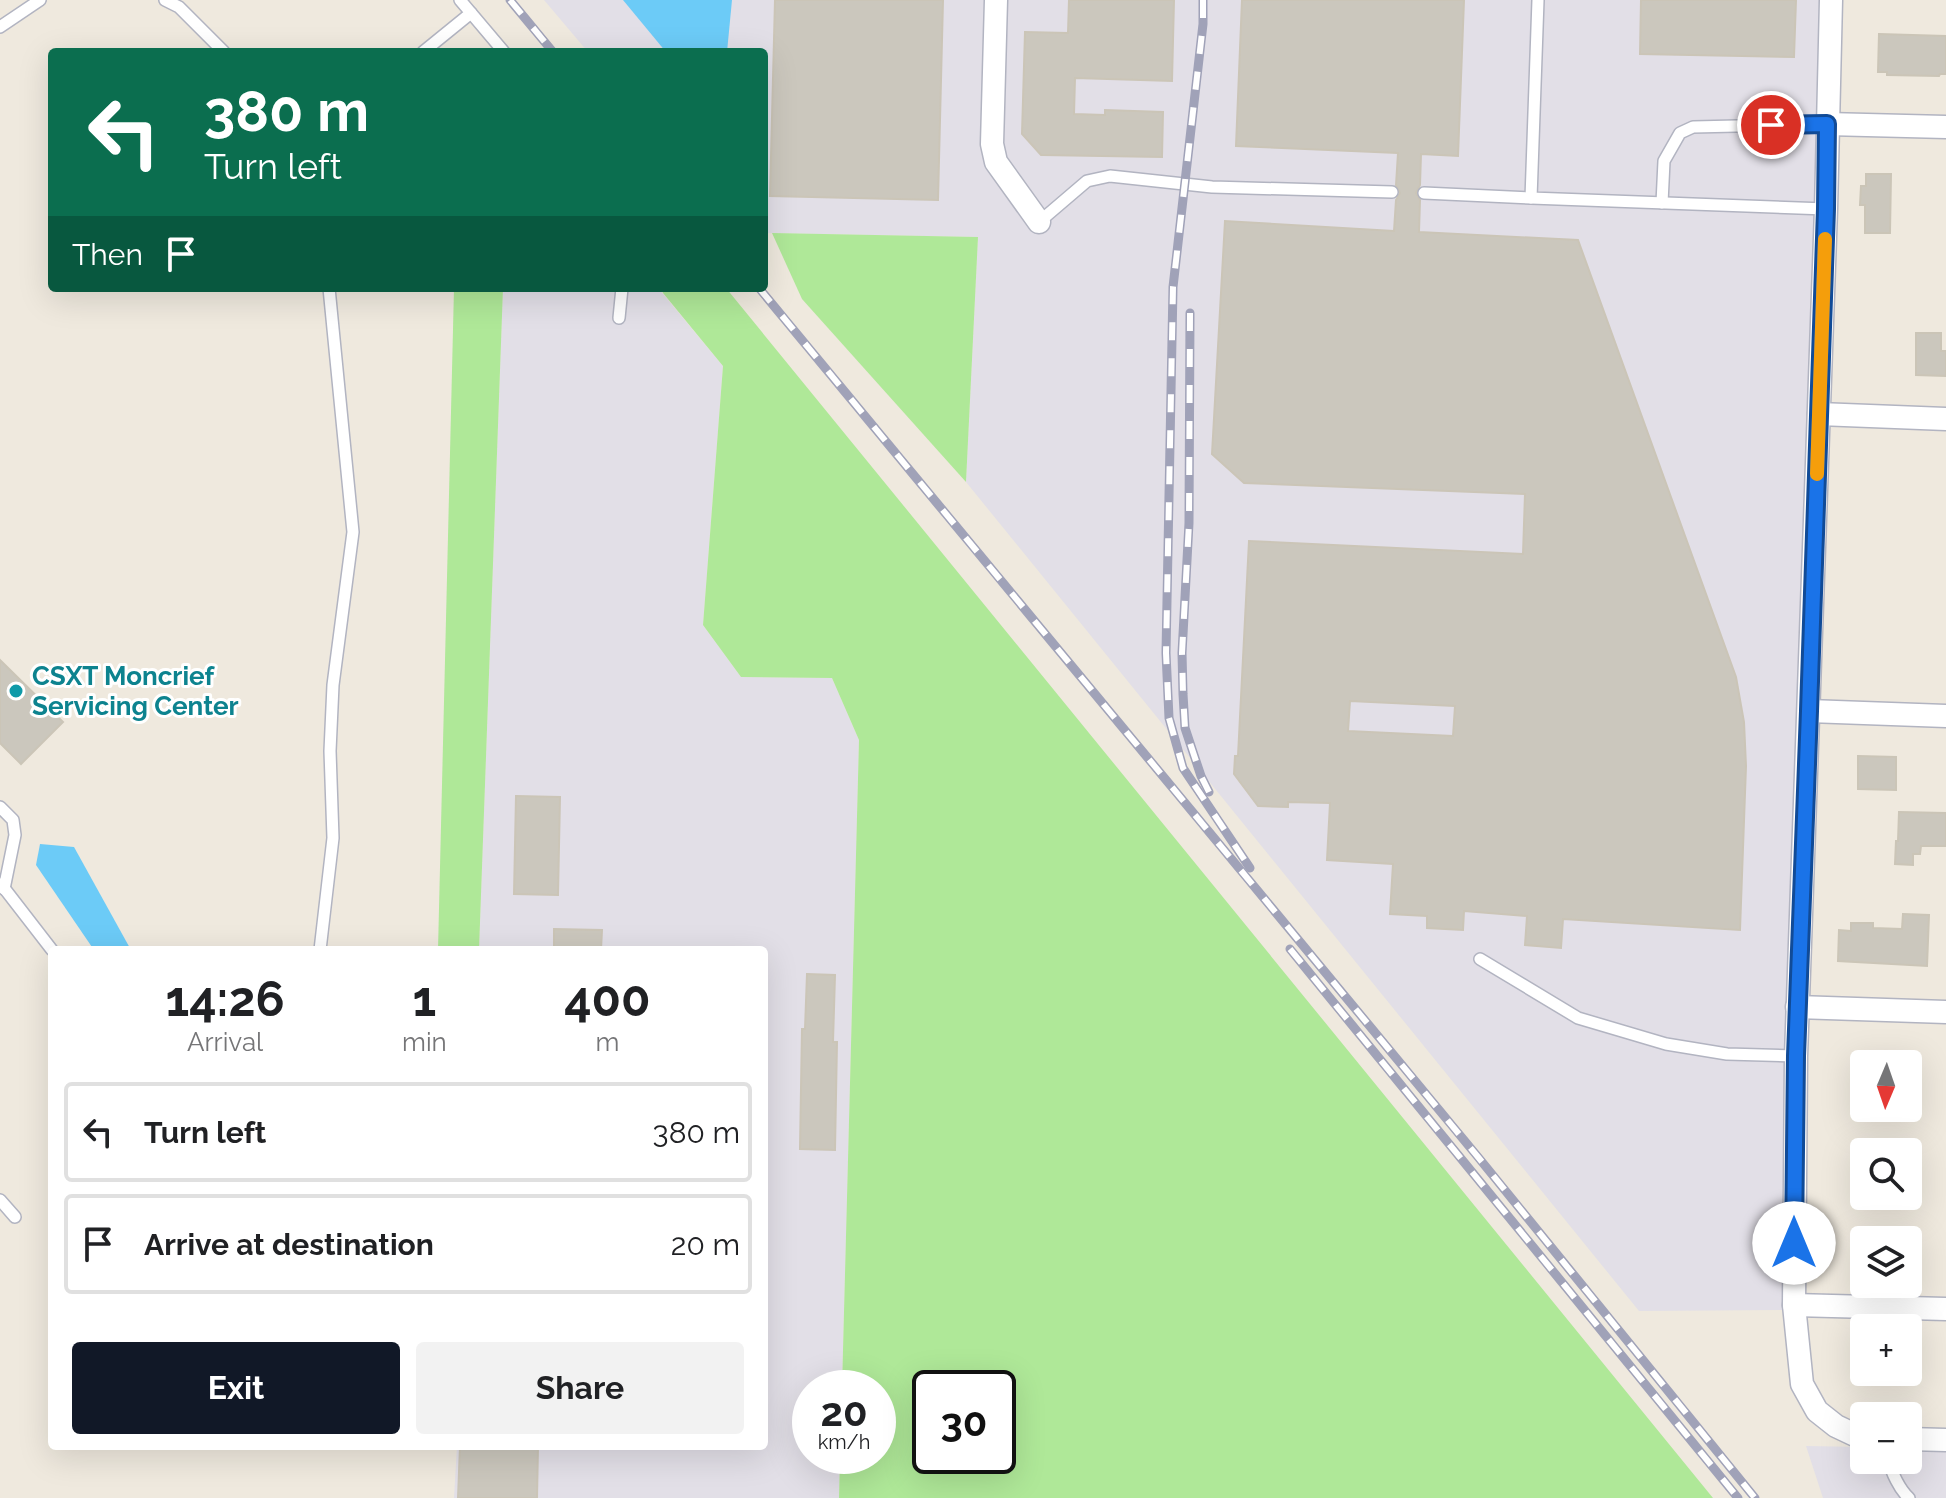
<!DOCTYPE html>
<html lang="en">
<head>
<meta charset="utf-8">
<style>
  body { margin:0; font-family:Raleway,sans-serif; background:#f2f2f2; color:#202124; height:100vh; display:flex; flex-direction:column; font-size:30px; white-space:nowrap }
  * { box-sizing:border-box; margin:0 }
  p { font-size:26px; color:#757577 }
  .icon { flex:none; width:44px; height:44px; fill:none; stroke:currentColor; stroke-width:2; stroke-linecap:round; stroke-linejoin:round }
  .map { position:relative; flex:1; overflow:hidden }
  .drawer { position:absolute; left:48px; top:946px; width:720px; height:504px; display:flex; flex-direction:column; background:#fff; border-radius:8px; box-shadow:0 8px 32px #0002 }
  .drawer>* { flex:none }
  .banner { position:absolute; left:48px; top:48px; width:720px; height:244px; border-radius:8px; box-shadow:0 8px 32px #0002; background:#0b6e4f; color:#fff; overflow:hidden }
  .needle { width:52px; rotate:182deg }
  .fabs { position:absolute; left:1850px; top:1050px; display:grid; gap:16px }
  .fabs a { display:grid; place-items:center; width:72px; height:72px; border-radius:8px; background:#fff; box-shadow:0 8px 32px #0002; font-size:40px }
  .speed { position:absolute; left:792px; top:1370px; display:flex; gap:16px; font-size:40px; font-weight:700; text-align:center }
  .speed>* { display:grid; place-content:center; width:104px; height:104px; border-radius:50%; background:#fff; box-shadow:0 8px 32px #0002; line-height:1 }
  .speed small { font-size:20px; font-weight:400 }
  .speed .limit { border:4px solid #111; border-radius:12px; background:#fff; color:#111 }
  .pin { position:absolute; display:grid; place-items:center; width:68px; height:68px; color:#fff; margin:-34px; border:4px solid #fff; border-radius:50%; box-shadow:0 2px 8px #0007 }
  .me { position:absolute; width:88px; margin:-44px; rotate:0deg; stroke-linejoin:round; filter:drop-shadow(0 0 6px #0008) }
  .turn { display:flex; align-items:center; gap:28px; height:168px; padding:0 24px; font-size:36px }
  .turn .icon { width:104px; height:104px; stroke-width:2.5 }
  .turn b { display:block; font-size:56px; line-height:68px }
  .then { display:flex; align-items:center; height:76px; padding:0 24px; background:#0003; gap:16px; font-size:30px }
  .eta { display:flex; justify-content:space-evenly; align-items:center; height:136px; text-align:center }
  .eta b { font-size:48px; font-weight:700; line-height:56px }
  .primary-button { display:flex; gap:16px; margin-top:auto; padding:16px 24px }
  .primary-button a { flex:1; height:92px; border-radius:8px; background:#111827; color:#fff; font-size:32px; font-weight:700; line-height:92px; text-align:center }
  .primary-button a+a { background:#f2f2f2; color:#202124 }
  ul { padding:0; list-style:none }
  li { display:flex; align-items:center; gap:24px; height:100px; margin:0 16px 12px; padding:0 8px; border:4px solid #e0e0e0; border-radius:8px }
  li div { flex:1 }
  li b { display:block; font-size:30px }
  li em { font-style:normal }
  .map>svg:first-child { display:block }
  .industrial { fill:#e2dfe7 }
  .green { fill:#afe898; fill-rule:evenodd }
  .water { fill:#6ccbf7 }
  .building { fill:#cbc7bd; stroke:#cbc5b7; stroke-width:2; fill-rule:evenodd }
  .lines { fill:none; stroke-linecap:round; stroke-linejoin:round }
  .lane-casing { stroke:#b2b4c1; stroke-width:14 }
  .street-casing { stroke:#b2b4c1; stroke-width:25 }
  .lane { stroke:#fff; stroke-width:11 }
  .street { stroke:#fff; stroke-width:22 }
  .rail-casing { stroke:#a0a2b8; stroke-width:9 }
  .rail { stroke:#fff; stroke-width:6; stroke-dasharray:18; stroke-linecap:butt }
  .route-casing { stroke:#114b97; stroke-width:20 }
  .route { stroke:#1a73e8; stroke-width:14 }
  .slow { stroke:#f59e0b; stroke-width:14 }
  .culture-dot { fill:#0f9aa8; stroke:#fff; stroke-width:3 }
  .labels { text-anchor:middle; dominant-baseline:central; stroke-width:6; stroke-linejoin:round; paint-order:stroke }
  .culture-label { font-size:26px; font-weight:bold; fill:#0d838f; stroke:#fff; text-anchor:start }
</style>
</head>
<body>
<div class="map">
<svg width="1946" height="1498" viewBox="0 0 1946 1498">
  <rect width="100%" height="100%" fill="#efe9de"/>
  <!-- industrial -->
  <g class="industrial">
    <path d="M 544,0 L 1822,0 L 1783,1310 L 1639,1311 L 966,482 L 978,237 L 764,233 L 764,52 L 588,52 Z"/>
    <path d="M 503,288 L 658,288 L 723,366 L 703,625 L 741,677 L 832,678 L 859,740 L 842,1388 L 810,1388 L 810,1456 L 840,1456 L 839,1498 L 454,1498 L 457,1446 L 764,1446 L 764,950 L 479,950 Z"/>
    <path d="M 1806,1446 L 1864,1447 L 1864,1460 L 1908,1460 L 1908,1448 L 1946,1449 L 1946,1498 L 1823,1498 Z"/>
  </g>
  <!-- green -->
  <g class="green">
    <path d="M 772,233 L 978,237 L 966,482 L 802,299 Z"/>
    <path d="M 454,288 L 503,288 L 479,950 L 438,950 Z"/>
    <path d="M 661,288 L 726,288 L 1713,1498 L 839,1498 L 840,1456 L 878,1456 L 878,1388 L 842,1388 L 859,740 L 832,678 L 741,677 L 703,625 L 723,366 L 663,293 ZM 930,1388 L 998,1388 L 998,1456 L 930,1456 Z"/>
  </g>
  <!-- water -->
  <g class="water">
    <path d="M 623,0 L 732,0 L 727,52 L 666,52 Z"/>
    <path d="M 40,844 L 74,847 L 131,950 L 94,950 L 36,865 Z"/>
  </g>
  <!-- building -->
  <g class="building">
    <path d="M 775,0 L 943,0 L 938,200 L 770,196 Z"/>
    <path d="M 1069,0 L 1174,0 L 1172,81 L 1075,78 L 1074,114 L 1105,115 L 1105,110 L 1163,112 L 1162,157 L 1041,155 L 1022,134 L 1025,32 L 1068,33 Z"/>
    <path d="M 1242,0 L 1464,0 L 1458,156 L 1421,154 L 1420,185 L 1416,193 L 1420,200 L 1419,232 L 1578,240 L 1736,677 L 1744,722 L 1746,766 L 1740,930 L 1563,919 L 1561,948 L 1525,945 L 1527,916 L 1464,911 L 1463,930 L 1427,928 L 1427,916 L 1390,914 L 1393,864 L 1327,860 L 1330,803 L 1288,802 L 1288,807 L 1258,806 L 1234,774 L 1235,756 L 1238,756 L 1249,541 L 1523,554 L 1525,494 L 1244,483 L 1212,454 L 1225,221 L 1394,231 L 1396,200 L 1400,193 L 1396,185 L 1398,153 L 1236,146 ZM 1350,701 L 1455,706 L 1453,736 L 1348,731 Z"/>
    <path d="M 1641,0 L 1796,0 L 1794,57 L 1640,54 Z"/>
    <path d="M 1879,34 L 1946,36 L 1946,74 L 1940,74 L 1939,76 L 1887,75 L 1887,72 L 1878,72 Z"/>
    <path d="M 1866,174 L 1891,174 L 1890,233 L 1865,233 L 1865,205 L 1860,205 L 1861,186 L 1866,186 Z"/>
    <path d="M 1916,333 L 1941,333 L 1941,351 L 1946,351 L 1946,376 L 1916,375 Z"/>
    <path d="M 0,660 L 63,722 L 21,764 L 0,743 Z"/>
    <path d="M 1858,756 L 1896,757 L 1896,790 L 1858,789 Z"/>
    <path d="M 516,796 L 560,797 L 558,895 L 514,894 Z"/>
    <path d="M 1899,812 L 1946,813 L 1946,846 L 1921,846 L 1920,854 L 1913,854 L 1913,865 L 1895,864 L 1896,841 L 1898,841 Z"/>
    <path d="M 1903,914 L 1929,915 L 1927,966 L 1838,961 L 1839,930 L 1851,931 L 1851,923 L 1873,923 L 1873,928 L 1902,929 Z"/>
    <path d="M 554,929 L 602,930 L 601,950 L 554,950 Z"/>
    <path d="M 807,974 L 835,975 L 833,1042 L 837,1042 L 835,1150 L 800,1149 L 802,1029 L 805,1029 Z"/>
    <path d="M 460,1446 L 538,1446 L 537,1498 L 458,1498 Z"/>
  </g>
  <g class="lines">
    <!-- lane casing -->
    <g class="lane-casing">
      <g id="lane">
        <path d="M 165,0 L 179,7 L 224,52"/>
        <path d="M 460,0 L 504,52"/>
        <path d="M 1538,0 L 1531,198 L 1826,209"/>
        <path d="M 0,27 L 40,0"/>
        <path d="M 423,52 L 471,13"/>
        <path d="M 1424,193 L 1531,198"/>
        <path d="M 1662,203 L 1664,161 L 1680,133 L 1693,127 L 1827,124"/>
        <path d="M 1039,222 L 1087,181 L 1110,176 L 1212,187 L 1392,192"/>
        <path d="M 619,318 L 622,288"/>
        <path d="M 0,807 L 13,820 L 15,835 L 4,889"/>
        <path d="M 1,884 L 52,950"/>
        <path d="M 320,950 L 333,838 L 330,751 L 333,685 L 353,532 L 329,288"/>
        <path d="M 1480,959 L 1578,1018 L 1666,1044 L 1727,1054 L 1796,1056"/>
        <path d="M 0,1200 L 15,1217"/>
        <path d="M 1889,1460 C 1891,1472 1900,1490 1909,1498"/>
      </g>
    </g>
    <!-- street casing -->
    <g class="street-casing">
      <g id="street">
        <path d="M 996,0 L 992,144 L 996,162 L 1039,222"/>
        <path d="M 1831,0 L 1826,209 L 1796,1056 L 1794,1305 L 1802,1384 L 1817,1411 L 1836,1426 L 1855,1435 L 1864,1436"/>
        <path d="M 1827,124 L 1946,127"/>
        <path d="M 1819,414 L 1946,419"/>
        <path d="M 1809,711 L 1946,716"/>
        <path d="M 1797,1007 L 1946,1012"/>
        <path d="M 1794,1305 L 1946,1309"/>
        <path d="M 1908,1439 L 1946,1440"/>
      </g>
    </g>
    <!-- lane -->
    <use href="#lane" class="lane"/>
    <!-- street -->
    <use href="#street" class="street"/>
    <!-- rail casing -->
    <g class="rail-casing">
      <g id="rail">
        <path d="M 510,0 L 553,52"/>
        <path d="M 1203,0 L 1203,24 L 1173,287 L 1166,653 L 1169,718 L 1183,768 L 1250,868"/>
        <path d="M 759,288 L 1478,1157 L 1755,1498"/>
        <path d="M 1190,313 L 1189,523 L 1182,653 L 1183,694 L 1185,728 L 1201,776 L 1209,792"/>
        <path d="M 1290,949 L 1738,1498"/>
      </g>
    </g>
    <!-- rail -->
    <use href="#rail" class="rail"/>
  </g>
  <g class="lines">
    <!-- route casing -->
    <g class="route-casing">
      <path id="route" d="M 1771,125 L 1827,124 L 1826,209 L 1809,711 L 1796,1056 L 1794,1243"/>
    </g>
    <!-- route -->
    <use href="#route" class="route"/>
    <!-- slow -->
    <path class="slow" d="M 1817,474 L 1825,239"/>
  </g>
  <!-- markers -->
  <circle class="culture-dot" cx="16" cy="691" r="8"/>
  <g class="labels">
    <!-- culture labels -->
    <g class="culture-label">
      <text x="32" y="676">CSXT Moncrief<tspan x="32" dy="30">Servicing Center</tspan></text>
    </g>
  </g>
</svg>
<div class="fabs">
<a><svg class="needle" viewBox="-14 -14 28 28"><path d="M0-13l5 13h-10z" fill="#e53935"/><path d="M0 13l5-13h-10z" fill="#757577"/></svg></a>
<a><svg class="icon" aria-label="search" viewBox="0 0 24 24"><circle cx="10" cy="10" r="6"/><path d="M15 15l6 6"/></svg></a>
<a><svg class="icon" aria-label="layers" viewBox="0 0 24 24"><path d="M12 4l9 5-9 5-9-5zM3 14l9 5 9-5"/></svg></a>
<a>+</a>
<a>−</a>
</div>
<div class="speed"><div>20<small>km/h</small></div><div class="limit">30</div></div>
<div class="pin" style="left:1771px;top:125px;background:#d93025"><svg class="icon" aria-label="arrive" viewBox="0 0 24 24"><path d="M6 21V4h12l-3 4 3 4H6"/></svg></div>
<svg class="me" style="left:1794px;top:1243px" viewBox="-20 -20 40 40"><circle r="19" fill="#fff"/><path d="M0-13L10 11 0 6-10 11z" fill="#1a73e8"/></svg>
<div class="banner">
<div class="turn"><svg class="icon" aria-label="left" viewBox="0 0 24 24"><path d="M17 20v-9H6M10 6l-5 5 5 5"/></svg><div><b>380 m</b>Turn left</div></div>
<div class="then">Then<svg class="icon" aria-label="arrive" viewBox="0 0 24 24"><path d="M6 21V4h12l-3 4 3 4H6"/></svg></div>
</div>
<section class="drawer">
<div class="eta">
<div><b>14:26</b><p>Arrival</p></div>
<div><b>1</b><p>min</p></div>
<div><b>400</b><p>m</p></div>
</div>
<ul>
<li><svg class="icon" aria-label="left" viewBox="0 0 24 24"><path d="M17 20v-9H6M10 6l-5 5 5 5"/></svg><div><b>Turn left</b></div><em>380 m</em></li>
<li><svg class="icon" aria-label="arrive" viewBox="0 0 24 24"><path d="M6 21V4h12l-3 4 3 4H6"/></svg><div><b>Arrive at destination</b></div><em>20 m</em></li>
</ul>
<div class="primary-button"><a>Exit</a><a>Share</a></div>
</section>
</div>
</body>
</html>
